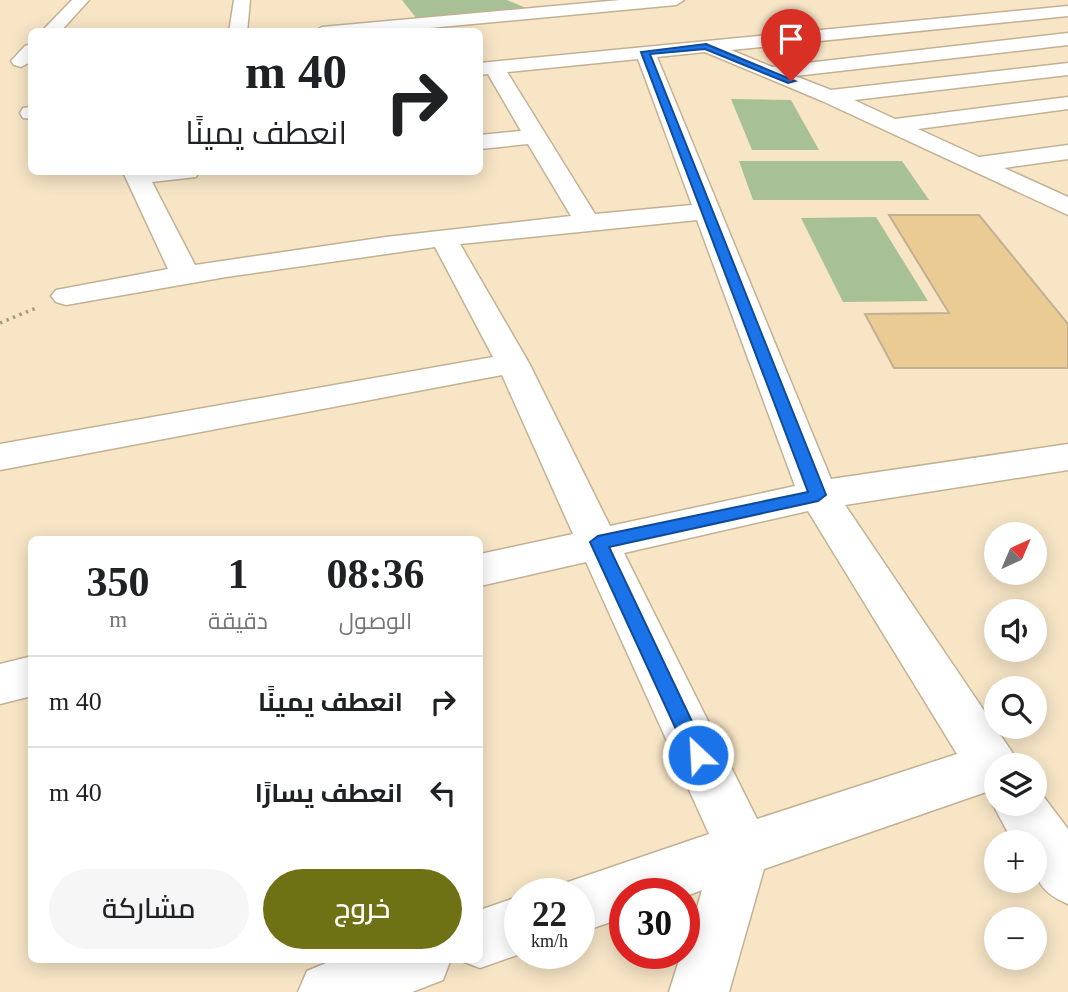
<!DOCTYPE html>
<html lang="ar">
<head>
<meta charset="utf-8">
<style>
  body { margin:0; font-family:"Times New Roman",Cairo,serif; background:#f6f6f6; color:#202124; direction:rtl; height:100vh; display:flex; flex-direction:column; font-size:26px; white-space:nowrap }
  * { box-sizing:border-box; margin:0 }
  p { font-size:23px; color:#757577 }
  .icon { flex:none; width:38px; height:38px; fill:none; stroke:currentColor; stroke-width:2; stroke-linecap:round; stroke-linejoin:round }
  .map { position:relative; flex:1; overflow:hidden; direction:ltr }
  .drawer { position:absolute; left:28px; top:536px; width:455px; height:427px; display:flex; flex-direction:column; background:#fff; border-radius:10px; box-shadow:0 4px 18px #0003; direction:rtl }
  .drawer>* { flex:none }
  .banner { position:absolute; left:28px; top:28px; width:455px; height:147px; border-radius:10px; box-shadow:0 4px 18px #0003; direction:rtl; background:#fff; color:#202124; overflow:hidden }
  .needle { width:46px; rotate:44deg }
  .buttons { position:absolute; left:984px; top:522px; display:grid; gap:14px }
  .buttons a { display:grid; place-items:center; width:63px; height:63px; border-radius:50%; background:#fff; box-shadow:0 4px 18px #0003; font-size:35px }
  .speed { position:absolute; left:504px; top:878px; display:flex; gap:14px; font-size:35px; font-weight:700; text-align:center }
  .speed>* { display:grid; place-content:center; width:91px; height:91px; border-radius:50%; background:#fff; box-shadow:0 4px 18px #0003; line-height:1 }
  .speed small { font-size:18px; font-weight:400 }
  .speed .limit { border:10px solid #d22; background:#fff; color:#111 }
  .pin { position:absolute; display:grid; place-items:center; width:60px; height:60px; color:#fff; margin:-72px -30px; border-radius:50% 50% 50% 0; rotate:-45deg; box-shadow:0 0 7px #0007 }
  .pin .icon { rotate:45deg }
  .me { position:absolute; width:77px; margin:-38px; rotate:335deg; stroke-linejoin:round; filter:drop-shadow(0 0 5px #0008) }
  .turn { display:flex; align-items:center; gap:24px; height:147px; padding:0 21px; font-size:32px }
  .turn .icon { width:91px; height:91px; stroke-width:2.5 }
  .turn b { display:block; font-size:49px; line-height:60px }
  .eta { display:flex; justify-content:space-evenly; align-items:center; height:119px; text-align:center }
  .eta b { font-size:42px; font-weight:600; line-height:49px }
  .button { display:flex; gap:14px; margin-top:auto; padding:14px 21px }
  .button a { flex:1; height:80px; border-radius:42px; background:#6f7115; color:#fff; font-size:28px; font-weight:600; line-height:80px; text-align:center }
  .button a+a { background:#f6f6f6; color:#202124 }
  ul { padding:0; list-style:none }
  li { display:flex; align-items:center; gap:21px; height:91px; padding:0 21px; border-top:2px solid #e0e0e0 }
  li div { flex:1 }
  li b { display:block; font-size:26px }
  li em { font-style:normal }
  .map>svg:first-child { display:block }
  .green { fill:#a8c095 }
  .building { fill:#ebcb94; stroke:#c1b092; stroke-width:2 }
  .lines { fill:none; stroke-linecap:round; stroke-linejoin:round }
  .street-casing { stroke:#c2b194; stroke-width:3 }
  .path { stroke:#a79982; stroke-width:3.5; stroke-dasharray:2.5 4.5; stroke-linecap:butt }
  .street { fill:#fff; fill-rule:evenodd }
  .route { fill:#1a73e8; stroke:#114b97; stroke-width:2 }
</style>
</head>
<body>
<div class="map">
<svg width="1068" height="992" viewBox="0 0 1068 992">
  <rect width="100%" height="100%" fill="#f7e5c6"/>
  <!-- green -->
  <g class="green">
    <path d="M 402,0 L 507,0 L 526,8 L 417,19 Z"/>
    <path d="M 731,99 L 791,100 L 819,150 L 752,150 Z"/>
    <path d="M 739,161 L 902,161 L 929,200 L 753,200 Z"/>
    <path d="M 876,217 L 928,301 L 843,302 L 801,218 Z"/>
  </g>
  <!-- building -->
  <path class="building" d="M 889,215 L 979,215 L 1068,324 L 1068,368 L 894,368 L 865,314 L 949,313 Z"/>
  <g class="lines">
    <!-- street casing -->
    <g class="street-casing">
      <g id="street">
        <path d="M 72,0 L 89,0 L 60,32 L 41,32 Z"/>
        <path d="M 234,0 L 250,0 L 247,32 L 229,32 Z"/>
        <path d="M 620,0 L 684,0 L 676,5 L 387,32 L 313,32 L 322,27 Z"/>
        <path d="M 1068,6 L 1068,16 L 731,50 L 772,67 L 1068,33 L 1068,45 L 795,76 L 831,90 L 1068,63 L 1068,75 L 854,100 L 895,119 L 1068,97 L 1068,109 L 918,129 L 979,157 L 1068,145 L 1068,159 L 1004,168 L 1068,197 L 1068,215 L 822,101 L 705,52 L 657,57 L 831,479 L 1068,444 L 1068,470 L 845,505 L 1014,755 L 1018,765 L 996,765 L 996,803 L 1034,803 L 1034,784 L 1068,829 L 1068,904 C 1035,890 1034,875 1034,842 L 1013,842 L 992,803 L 995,796 L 986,792 L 764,869 L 729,992 L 669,992 L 681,954 L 684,954 L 702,890 L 684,897 L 625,894 L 625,917 L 579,933 L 579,894 L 555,894 L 559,885 L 709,834 L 586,562 L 480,586 L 480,554 L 573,534 L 502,375 L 0,470 L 0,444 L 493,357 L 435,247 L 226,277 L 66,305 L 56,302 L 51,296 L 56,290 L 168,269 L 123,172 L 199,172 L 196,177 L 152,182 L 195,265 L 386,237 L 571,216 L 528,144 L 480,149 L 480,135 L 521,131 L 488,74 L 480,75 L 480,63 ZM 638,59 L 692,205 L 595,214 L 507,72 ZM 697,220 L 795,486 L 610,526 L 529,363 L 460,244 ZM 808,511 L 957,754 L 757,819 L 624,553 Z"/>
        <path d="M 32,44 L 32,61 L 21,67 L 14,65 L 11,61 L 25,46 Z"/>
        <path d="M 31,107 L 32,119 L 23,118 L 20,113 L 23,108 Z"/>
        <path d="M 32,656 L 32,696 L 0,704 L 0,664 Z"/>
        <path d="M 520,896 L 520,954 L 480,968 L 459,960 L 480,959 L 480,910 Z"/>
        <path d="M 336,959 L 451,959 L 443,980 L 412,992 L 298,992 L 307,971 Z"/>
      </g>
    </g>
    <!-- path -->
    <path class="path" d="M 0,323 L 36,308"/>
    <!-- street -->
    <use href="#street" class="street"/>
  </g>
  <!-- route -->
  <path class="route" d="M 706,44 L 795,81 L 788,83 L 705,49 L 650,54 L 826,495 L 818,501 L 609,547 L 708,755 L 705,762 L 698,764 L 691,762 L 590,542 L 598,536 L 808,492 L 641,52 Z"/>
</svg>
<div class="buttons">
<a><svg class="needle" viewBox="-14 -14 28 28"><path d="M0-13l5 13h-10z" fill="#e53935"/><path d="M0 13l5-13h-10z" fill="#757577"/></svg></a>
<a><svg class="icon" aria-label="sound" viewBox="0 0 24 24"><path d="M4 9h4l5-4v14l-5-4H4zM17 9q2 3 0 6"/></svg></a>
<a><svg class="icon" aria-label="search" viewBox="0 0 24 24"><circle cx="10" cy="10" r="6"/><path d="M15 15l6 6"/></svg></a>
<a><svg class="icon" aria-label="layers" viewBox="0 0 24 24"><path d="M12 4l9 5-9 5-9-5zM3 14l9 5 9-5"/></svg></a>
<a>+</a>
<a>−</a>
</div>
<div class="speed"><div>22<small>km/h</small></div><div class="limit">30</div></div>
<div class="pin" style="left:791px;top:81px;background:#d93025"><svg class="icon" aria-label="arrive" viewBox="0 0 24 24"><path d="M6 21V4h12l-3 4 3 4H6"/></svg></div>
<svg class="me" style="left:698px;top:755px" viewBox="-20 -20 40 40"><circle r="17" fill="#1a73e8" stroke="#fff" stroke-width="3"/><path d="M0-11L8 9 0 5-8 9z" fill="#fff"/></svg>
<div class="banner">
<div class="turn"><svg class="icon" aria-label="right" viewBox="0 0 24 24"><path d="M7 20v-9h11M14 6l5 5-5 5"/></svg><div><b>40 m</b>انعطف يمينًا</div></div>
</div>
<section class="drawer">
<div class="eta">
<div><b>08:36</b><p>الوصول</p></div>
<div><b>1</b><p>دقيقة</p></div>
<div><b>350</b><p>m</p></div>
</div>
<ul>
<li><svg class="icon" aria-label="right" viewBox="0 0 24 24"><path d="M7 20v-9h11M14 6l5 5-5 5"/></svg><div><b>انعطف يمينًا</b></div><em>40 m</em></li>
<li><svg class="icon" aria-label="left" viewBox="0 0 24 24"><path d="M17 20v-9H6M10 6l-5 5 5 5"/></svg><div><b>انعطف يسارًا</b></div><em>40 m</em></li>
</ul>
<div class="button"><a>خروج</a><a>مشاركة</a></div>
</section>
</div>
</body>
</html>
